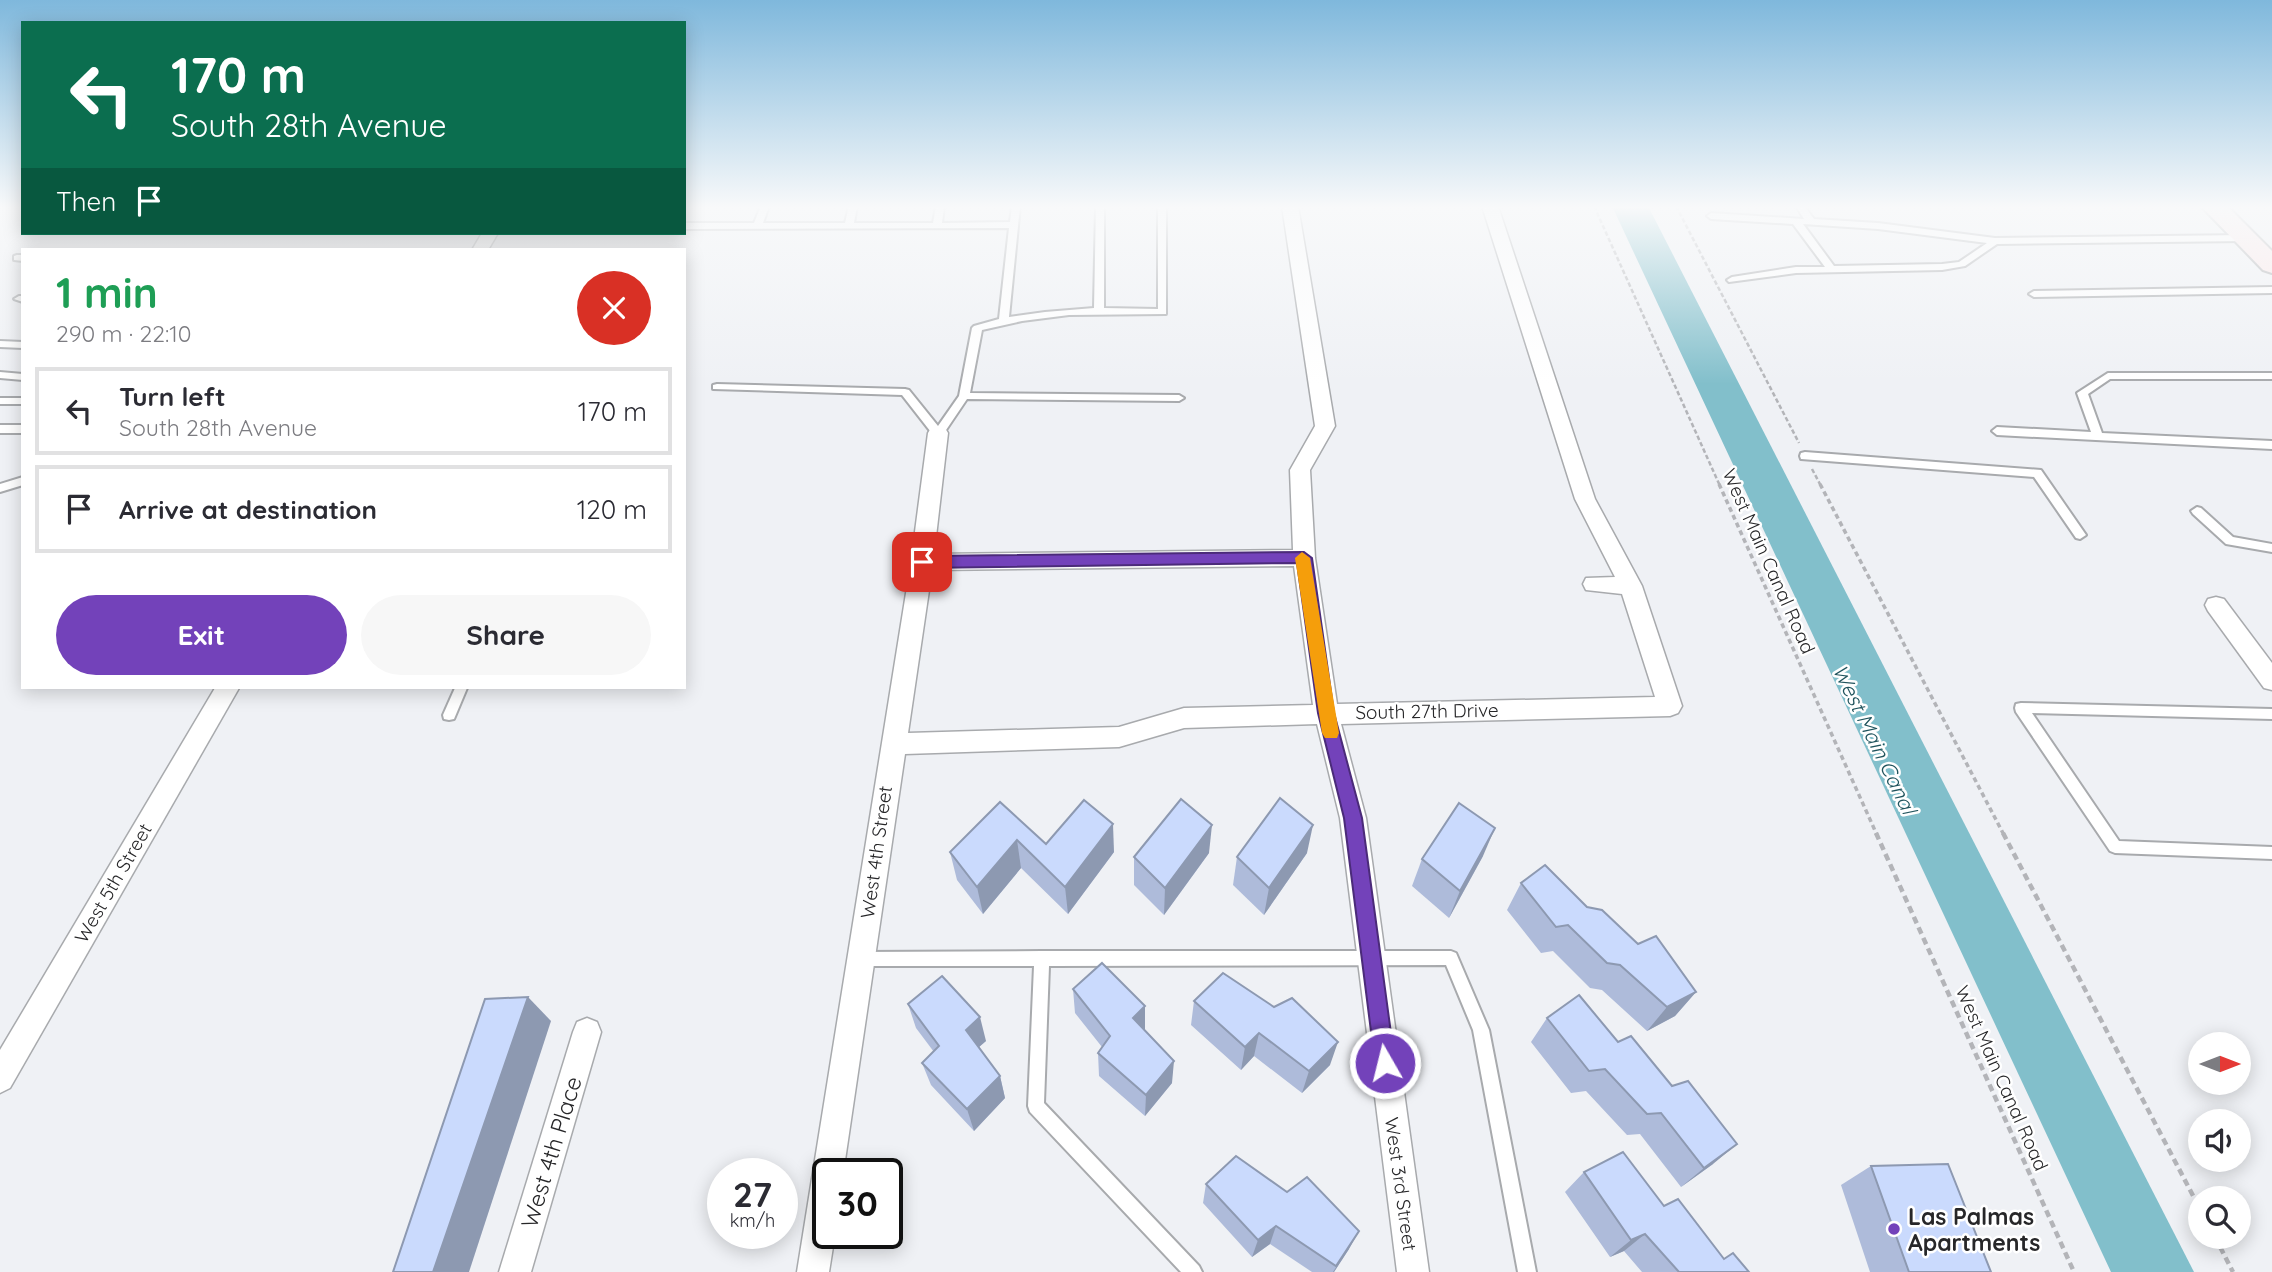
<!DOCTYPE html>
<html lang="en">
<head>
<meta charset="utf-8">
<style>
  body { margin:0; font-family:Quicksand,sans-serif; background:#f7f7f7; color:#2b2b33; height:100vh; display:flex; flex-direction:column; font-size:26px; white-space:nowrap }
  * { box-sizing:border-box; margin:0 }
  p { font-size:23px; color:#7c7c81 }
  .icon { flex:none; width:38px; height:38px; fill:none; stroke:currentColor; stroke-width:2; stroke-linecap:round; stroke-linejoin:round }
  .map { position:relative; flex:1; overflow:hidden }
  .panel { position:absolute; left:21px; top:248px; width:665px; height:441px; display:flex; flex-direction:column; background:#fff; border-radius:0px; box-shadow:0 4px 18px #0003 }
  .panel>* { flex:none }
  .banner { position:absolute; left:21px; top:21px; width:665px; height:214px; border-radius:0px; box-shadow:0 4px 18px #0003; background:#0b6e4f; color:#fff; overflow:hidden }
  .needle { width:46px; rotate:90deg }
  .tools { position:absolute; left:2188px; top:1032px; display:grid; gap:14px }
  .tools a { display:grid; place-items:center; width:63px; height:63px; border-radius:50%; background:#fff; box-shadow:0 4px 18px #0003; font-size:35px }
  .speed { position:absolute; left:707px; top:1158px; display:flex; gap:14px; font-size:35px; font-weight:700; text-align:center }
  .speed>* { display:grid; place-content:center; width:91px; height:91px; border-radius:50%; background:#fff; box-shadow:0 4px 18px #0003; line-height:1 }
  .speed small { font-size:18px; font-weight:400 }
  .speed .limit { border:4px solid #111; border-radius:10px; background:#fff; color:#111 }
  .pin { position:absolute; display:grid; place-items:center; width:60px; height:60px; color:#fff; margin:-30px; border-radius:14px; box-shadow:0 4px 10px #0006 }
  .me { position:absolute; width:77px; margin:-38px; rotate:352deg; stroke-linejoin:round; filter:drop-shadow(0 0 5px #0008) }
  .turn { display:flex; align-items:center; gap:24px; height:147px; padding:0 35px; font-size:32px }
  .turn .icon { width:91px; height:91px; stroke-width:2.5 }
  .turn b { display:block; font-size:49px; line-height:60px }
  .then { display:flex; align-items:center; height:66px; padding:0 35px; background:#0003; gap:14px; font-size:26px }
  .round { display:grid; place-items:center; flex:none; width:74px; height:74px; border-radius:37px; background:#f7f7f7 }
  .head { display:flex; align-items:center; justify-content:space-between; height:119px; padding:0 35px }
  h1 { font-size:42px; font-weight:700; line-height:52px; color:#1e9e55 }
  .button { display:flex; gap:14px; margin-top:auto; padding:14px 35px }
  .button a { flex:1; height:80px; border-radius:42px; background:#7342ba; color:#fff; font-size:28px; font-weight:700; line-height:80px; text-align:center }
  .button a+a { background:#f7f7f7; color:#2b2b33 }
  ul { padding:0; list-style:none }
  li { display:flex; align-items:center; gap:21px; height:88px; margin:0 14px 10px; padding:0 21px; border:4px solid #e1e1e2; border-radius:0px }
  li div { flex:1 }
  li b { display:block; font-size:26px }
  li em { font-style:normal }
  .map>svg:first-child { display:block }
  .water { fill:#82bfcb }
  .lines { fill:none; stroke-linecap:round; stroke-linejoin:round }
  .lane-casing { stroke:#a8aaad; stroke-width:4 }
  .street-casing { stroke:#a8aaad; stroke-width:3 }
  .secondary-casing { stroke:#a8aaad; stroke-width:4 }
  .path-far2 { stroke:#b3b4b8; stroke-width:2.5; stroke-dasharray:4.5 2.5; stroke-linecap:butt }
  .path-far1 { stroke:#b3b4b8; stroke-width:3.5; stroke-dasharray:5 3.5; stroke-linecap:butt }
  .path { stroke:#b3b4b8; stroke-width:4.5; stroke-dasharray:7 4.5; stroke-linecap:butt }
  .lane { fill:#fff; fill-rule:evenodd }
  .street { fill:#fff; fill-rule:evenodd }
  .secondary { fill:#fce7e8; fill-rule:evenodd }
  .wall { fill:#aebbda }
  .shaded-wall { fill:#8d99b1 }
  .building { fill:#cadafd; stroke:#8d99b1; stroke-width:2 }
  .route { fill:#7342ba; stroke:#4b2b79; stroke-width:2 }
  .slow { fill:#f59e0b }
  .poi-dot { fill:#7342ba; stroke:#fff; stroke-width:2.5 }
  .labels { text-anchor:middle; dominant-baseline:central; stroke-width:5; stroke-linejoin:round; paint-order:stroke }
  .street-label { font-size:19px; fill:#272729; stroke:#fff }
  .water-label { font-size:21px; font-style:italic; fill:#20545d; stroke:#fff }
  .near-street-label { font-size:23px; fill:#272729; stroke:#fff }
  .near-poi-label { font-size:23px; font-weight:bold; fill:#272729; stroke:#fff; text-anchor:start }
</style>
</head>
<body>
<div class="map">
<svg width="2272" height="1272" viewBox="0 0 2272 1272">
  <rect width="100%" height="100%" fill="#eff1f5"/>
  <!-- water -->
  <path class="water" d="M 1612,206 L 1648,206 L 2194,1272 L 2111,1272 Z"/>
  <g class="lines">
    <!-- lane casing -->
    <g class="lane-casing">
      <g id="lane">
        <path d="M 761,206 L 769,206 L 763,223 L 845,223 L 849,206 L 857,206 L 854,223 L 933,223 L 936,206 L 944,206 L 942,223 L 1010,222 L 1012,206 L 1020,206 L 1009,317 L 1045,312 L 1094,308 L 1096,206 L 1104,206 L 1104,308 L 1158,309 L 1158,206 L 1166,206 L 1166,314 L 1069,315 L 1022,321 L 982,330 L 970,393 L 1179,395 L 1184,398 L 1179,401 L 967,399 L 942,436 L 934,436 L 902,395 L 713,389 L 713,385 L 717,384 L 905,389 L 909,390 L 938,426 L 959,396 L 972,328 L 974,326 L 999,319 L 1009,228 L 684,229 L 684,223 L 754,223 Z"/>
        <path d="M 1796,206 L 1804,206 L 1814,219 L 1878,223 L 1995,238 L 2246,235 L 2251,238 L 2246,241 L 1997,244 L 1965,266 L 1942,270 L 1796,273 L 1729,282 L 1727,280 L 1732,277 L 1796,267 L 1825,267 L 1793,224 L 1711,219 L 1707,216 L 1711,213 L 1804,219 ZM 1803,224 L 1878,229 L 1987,243 L 1959,262 L 1942,264 L 1834,266 Z"/>
        <path d="M 17,255 L 23,255 L 23,261 L 14,260 L 14,256 Z"/>
        <path d="M 2272,287 L 2272,293 L 2034,297 L 2029,294 L 2034,291 Z"/>
        <path d="M 19,296 L 23,296 L 23,302 L 14,299 Z"/>
        <path d="M 0,341 L 23,342 L 23,348 L 0,347 Z"/>
        <path d="M 0,372 L 23,374 L 23,380 L 0,378 Z"/>
        <path d="M 2108,373 L 2272,373 L 2272,379 L 2110,379 L 2088,394 L 2102,433 L 2272,441 L 2272,449 L 1997,435 L 1992,431 L 1997,427 L 2091,432 L 2077,393 Z"/>
        <rect x="0" y="398" width="23" height="6"/>
        <rect x="0" y="425" width="23" height="8"/>
        <path d="M 1805,452 L 2041,470 L 2086,535 L 2080,539 L 2076,538 L 2034,477 L 1801,459 L 1800,456 L 1801,453 Z"/>
        <path d="M 23,477 L 23,485 L 0,492 L 0,484 Z"/>
        <path d="M 2197,507 L 2201,508 L 2233,537 L 2272,544 L 2272,552 L 2226,544 L 2193,514 L 2191,511 Z"/>
        <path d="M 455,688 L 467,688 L 454,719 L 449,720 L 444,719 L 443,715 Z"/>
        <path d="M 2021,703 L 2272,709 L 2272,719 L 2032,713 L 2119,841 L 2272,847 L 2272,859 L 2115,853 L 2110,851 L 2016,712 L 2015,708 L 2016,704 Z"/>
        <path d="M 1042,951 L 1451,951 L 1456,953 L 1489,1030 L 1536,1272 L 1518,1272 L 1473,1030 L 1446,965 L 1049,966 L 1044,1103 L 1199,1266 L 1202,1272 L 1181,1272 L 1030,1112 L 1028,1106 L 1034,966 L 860,966 L 855,964 L 853,959 L 855,954 L 860,952 Z"/>
      </g>
    </g>
    <!-- street casing -->
    <g class="street-casing">
      <g id="street">
        <path d="M 1282,206 L 1298,206 L 1335,426 L 1310,470 L 1315,558 L 1337,704 L 1655,697 L 1622,594 L 1586,590 L 1583,584 L 1586,578 L 1615,577 L 1575,499 L 1482,206 L 1498,206 L 1595,499 L 1642,586 L 1682,706 L 1678,713 L 1670,716 L 1341,724 L 1366,818 L 1429,1272 L 1397,1272 L 1340,818 L 1317,724 L 1184,728 L 1119,747 L 905,754 L 843,1174 L 828,1174 L 828,1234 L 835,1234 L 829,1272 L 797,1272 L 911,562 L 928,433 L 931,428 L 945,428 L 948,433 L 934,554 L 1293,550 L 1290,470 L 1315,426 ZM 1294,566 L 1313,705 L 1184,708 L 1119,727 L 908,733 L 932,570 Z"/>
        <path d="M 482,233 L 498,233 L 488,250 L 472,250 Z"/>
        <path d="M 2216,597 L 2224,599 L 2272,663 L 2272,690 L 2264,688 L 2208,611 L 2205,605 L 2208,599 Z"/>
        <path d="M 215,688 L 239,688 L 10,1088 L 0,1093 L 0,1050 Z"/>
        <path d="M 587,1018 L 597,1022 L 601,1032 L 531,1272 L 499,1272 L 573,1032 L 577,1022 Z"/>
      </g>
    </g>
    <!-- secondary casing -->
    <g class="secondary-casing">
      <path id="secondary" d="M 2201,206 L 2227,206 L 2272,251 L 2272,273 L 2263,270 Z"/>
    </g>
    <!-- path-far2 -->
    <g class="path-far2">
      <path d="M 1594,206 L 1720,486"/>
      <path d="M 1676,206 L 1799,443"/>
      <path d="M 1812,469 L 1821,486"/>
    </g>
    <!-- path-far1 -->
    <g class="path-far1">
      <path d="M 1719,484 L 1877,835"/>
      <path d="M 1820,484 L 2004,835"/>
    </g>
    <!-- path -->
    <g class="path">
      <path d="M 1876,833 L 2074,1272"/>
      <path d="M 2003,833 L 2200,1209"/>
      <path d="M 2215,1237 L 2233,1272"/>
    </g>
    <!-- lane -->
    <use href="#lane" class="lane"/>
    <!-- street -->
    <use href="#street" class="street"/>
    <!-- secondary -->
    <use href="#secondary" class="secondary"/>
  </g>
  <!-- wall -->
  <g class="wall">
    <path d="M 1000,802 L 1046,844 L 1114,852 L 1068,914 L 1021,868 L 983,914 L 957,880 L 950,852 Z"/>
    <path d="M 1209,853 L 1164,915 L 1134,885 L 1134,857 Z"/>
    <path d="M 1307,853 L 1264,915 L 1233,885 L 1237,857 Z"/>
    <path d="M 1483,856 L 1449,918 L 1412,886 L 1422,859 Z"/>
    <path d="M 1521,883 L 1587,907 L 1638,944 L 1696,992 L 1675,1016 L 1647,1031 L 1602,990 L 1590,988 L 1553,951 L 1541,953 L 1507,910 Z"/>
    <path d="M 1073,989 L 1145,1030 L 1172,1083 L 1145,1116 L 1099,1076 L 1098,1053 L 1102,1047 L 1075,1013 Z"/>
    <path d="M 1579,995 L 1713,1164 L 1681,1187 L 1640,1134 L 1627,1135 L 1586,1091 L 1571,1093 L 1531,1042 L 1547,1018 Z"/>
    <path d="M 1194,1001 L 1330,1065 L 1302,1093 L 1254,1056 L 1241,1070 L 1191,1025 Z"/>
    <path d="M 908,1004 L 986,1041 L 979,1047 L 1000,1076 L 1005,1098 L 974,1131 L 931,1085 L 922,1063 L 934,1052 L 916,1028 Z"/>
    <path d="M 1871,1166 L 1991,1272 L 1870,1272 L 1841,1185 Z"/>
    <path d="M 1584,1172 L 1664,1206 L 1724,1259 L 1749,1272 L 1642,1272 L 1624,1251 L 1610,1257 L 1565,1192 Z"/>
    <path d="M 1206,1184 L 1287,1192 L 1349,1249 L 1334,1272 L 1312,1272 L 1270,1244 L 1252,1257 L 1203,1203 Z"/>
  </g>
  <!-- shaded-wall -->
  <g class="shaded-wall">
    <path d="M 1113,824 L 1114,852 L 1068,914 L 1065,887 Z"/>
    <path d="M 1212,825 L 1209,853 L 1164,915 L 1165,888 Z"/>
    <path d="M 1313,825 L 1307,853 L 1264,915 L 1269,888 Z"/>
    <path d="M 1495,828 L 1483,856 L 1449,918 L 1460,891 Z"/>
    <path d="M 1017,840 L 1021,868 L 983,914 L 977,887 Z"/>
    <path d="M 1696,992 L 1675,1016 L 1647,1031 L 1667,1007 Z"/>
    <path d="M 528,997 L 551,1021 L 469,1272 L 433,1272 Z"/>
    <path d="M 1145,1006 L 1145,1030 L 1133,1018 Z"/>
    <path d="M 980,1017 L 986,1041 L 972,1053 L 966,1030 Z"/>
    <path d="M 1259,1033 L 1254,1056 L 1241,1070 L 1245,1047 Z"/>
    <path d="M 1338,1042 L 1330,1065 L 1302,1093 L 1309,1071 Z"/>
    <path d="M 1174,1061 L 1172,1083 L 1145,1116 L 1146,1095 Z"/>
    <path d="M 1000,1076 L 1005,1098 L 974,1131 L 967,1109 Z"/>
    <path d="M 1737,1144 L 1713,1164 L 1681,1187 L 1704,1168 Z"/>
    <path d="M 1276,1226 L 1270,1244 L 1252,1257 L 1258,1240 Z"/>
    <path d="M 1359,1231 L 1349,1249 L 1334,1272 L 1333,1272 Z"/>
    <path d="M 1645,1234 L 1624,1251 L 1610,1257 L 1631,1240 Z"/>
  </g>
  <!-- building -->
  <g class="building">
    <path d="M 1280,798 L 1313,825 L 1269,888 L 1237,857 Z"/>
    <path d="M 1181,799 L 1212,825 L 1165,888 L 1134,857 Z"/>
    <path d="M 1084,800 L 1113,824 L 1065,887 L 1017,840 L 977,887 L 950,852 L 1000,802 L 1046,844 Z"/>
    <path d="M 1459,803 L 1495,828 L 1460,891 L 1422,859 Z"/>
    <path d="M 1545,865 L 1587,907 L 1602,910 L 1638,944 L 1656,936 L 1696,992 L 1667,1007 L 1620,965 L 1607,963 L 1568,925 L 1556,927 L 1521,883 Z"/>
    <path d="M 1102,963 L 1145,1006 L 1133,1018 L 1174,1061 L 1146,1095 L 1098,1053 L 1110,1036 L 1073,989 Z"/>
    <path d="M 1223,973 L 1274,1007 L 1292,998 L 1338,1042 L 1309,1071 L 1259,1033 L 1245,1047 L 1194,1001 Z"/>
    <path d="M 942,976 L 980,1017 L 966,1030 L 1000,1076 L 967,1109 L 922,1063 L 939,1046 L 908,1004 Z"/>
    <path d="M 1579,995 L 1618,1042 L 1631,1036 L 1672,1086 L 1688,1081 L 1737,1144 L 1704,1168 L 1661,1113 L 1647,1114 L 1605,1069 L 1589,1071 L 1547,1018 Z"/>
    <path d="M 528,997 L 433,1272 L 393,1272 L 485,999 Z"/>
    <path d="M 1623,1152 L 1664,1206 L 1678,1199 L 1724,1259 L 1733,1253 L 1749,1272 L 1679,1272 L 1645,1234 L 1631,1240 L 1584,1172 Z"/>
    <path d="M 1236,1156 L 1287,1192 L 1307,1177 L 1359,1231 L 1336,1266 L 1276,1226 L 1258,1240 L 1206,1184 Z"/>
    <path d="M 1948,1164 L 1991,1272 L 1909,1272 L 1871,1166 Z"/>
  </g>
  <!-- sky -->
  <linearGradient id="sky" x2="0" y2="1"><stop stop-color="#7fb8dc"/><stop offset="0.54" stop-color="#f8f9fa"/><stop offset="1" stop-color="#f8f9fa" stop-opacity="0"/></linearGradient>
  <rect width="2272" height="384" fill="url(#sky)"/>
  <!-- route -->
  <path class="route" d="M 1304,552 L 1312,558 L 1334,713 L 1362,818 L 1395,1063 L 1392,1070 L 1385,1073 L 1378,1070 L 1375,1063 L 1344,818 L 1318,713 L 1297,563 L 922,568 L 914,562 L 922,556 Z"/>
  <!-- slow -->
  <path class="slow" d="M 1302,552 L 1310,558 L 1339,733 L 1337,738 L 1325,738 L 1322,733 L 1295,558 Z"/>
  <!-- markers -->
  <circle class="poi-dot" cx="1894" cy="1229" r="7"/>
  <g class="labels">
    <!-- street labels -->
    <g class="street-label">
      <text transform="translate(1769 561) rotate(66)">West Main Canal Road</text>
      <text transform="translate(1427 711) rotate(-1)">South 27th Drive</text>
      <text transform="translate(876 852) rotate(-82)">West 4th Street</text>
      <text transform="translate(113 883) rotate(-60)">West 5th Street</text>
      <text transform="translate(2002 1078) rotate(66)">West Main Canal Road</text>
      <text transform="translate(1401 1184) rotate(82)">West 3rd Street</text>
    </g>
    <!-- water labels -->
    <g class="water-label">
      <text transform="translate(1875 739) rotate(64)">West Main Canal</text>
    </g>
    <!-- near-street labels -->
    <g class="near-street-label">
      <text transform="translate(551 1152) rotate(-73)">West 4th Place</text>
    </g>
    <!-- near-poi labels -->
    <g class="near-poi-label">
      <text x="1908" y="1216">Las Palmas<tspan x="1908" dy="26">Apartments</tspan></text>
    </g>
  </g>
</svg>
<div class="tools">
<a><svg class="needle" viewBox="-14 -14 28 28"><path d="M0-13l5 13h-10z" fill="#e53935"/><path d="M0 13l5-13h-10z" fill="#7c7c81"/></svg></a>
<a><svg class="icon" aria-label="sound" viewBox="0 0 24 24"><path d="M4 9h4l5-4v14l-5-4H4zM17 9q2 3 0 6"/></svg></a>
<a><svg class="icon" aria-label="search" viewBox="0 0 24 24"><circle cx="10" cy="10" r="6"/><path d="M15 15l6 6"/></svg></a>
</div>
<div class="speed"><div>27<small>km/h</small></div><div class="limit">30</div></div>
<div class="pin" style="left:922px;top:562px;background:#d93025"><svg class="icon" aria-label="arrive" viewBox="0 0 24 24"><path d="M6 21V4h12l-3 4 3 4H6"/></svg></div>
<svg class="me" style="left:1385px;top:1063px" viewBox="-20 -20 40 40"><circle r="17" fill="#7342ba" stroke="#fff" stroke-width="3"/><path d="M0-11L8 9 0 5-8 9z" fill="#fff"/></svg>
<div class="banner">
<div class="turn"><svg class="icon" aria-label="left" viewBox="0 0 24 24"><path d="M17 20v-9H6M10 6l-5 5 5 5"/></svg><div><b>170 m</b>South 28th Avenue</div></div>
<div class="then">Then<svg class="icon" aria-label="arrive" viewBox="0 0 24 24"><path d="M6 21V4h12l-3 4 3 4H6"/></svg></div>
</div>
<section class="panel">
<div class="head"><div><h1>1 min</h1><p>290 m · 22:10</p></div><a class="round" style="background:#d93025;color:#fff"><svg class="icon" aria-label="close" viewBox="0 0 24 24"><path d="M6 6l12 12M18 6L6 18"/></svg></a></div>
<ul>
<li><svg class="icon" aria-label="left" viewBox="0 0 24 24"><path d="M17 20v-9H6M10 6l-5 5 5 5"/></svg><div><b>Turn left</b><p>South 28th Avenue</p></div><em>170 m</em></li>
<li><svg class="icon" aria-label="arrive" viewBox="0 0 24 24"><path d="M6 21V4h12l-3 4 3 4H6"/></svg><div><b>Arrive at destination</b></div><em>120 m</em></li>
</ul>
<div class="button"><a>Exit</a><a>Share</a></div>
</section>
</div>
</body>
</html>
